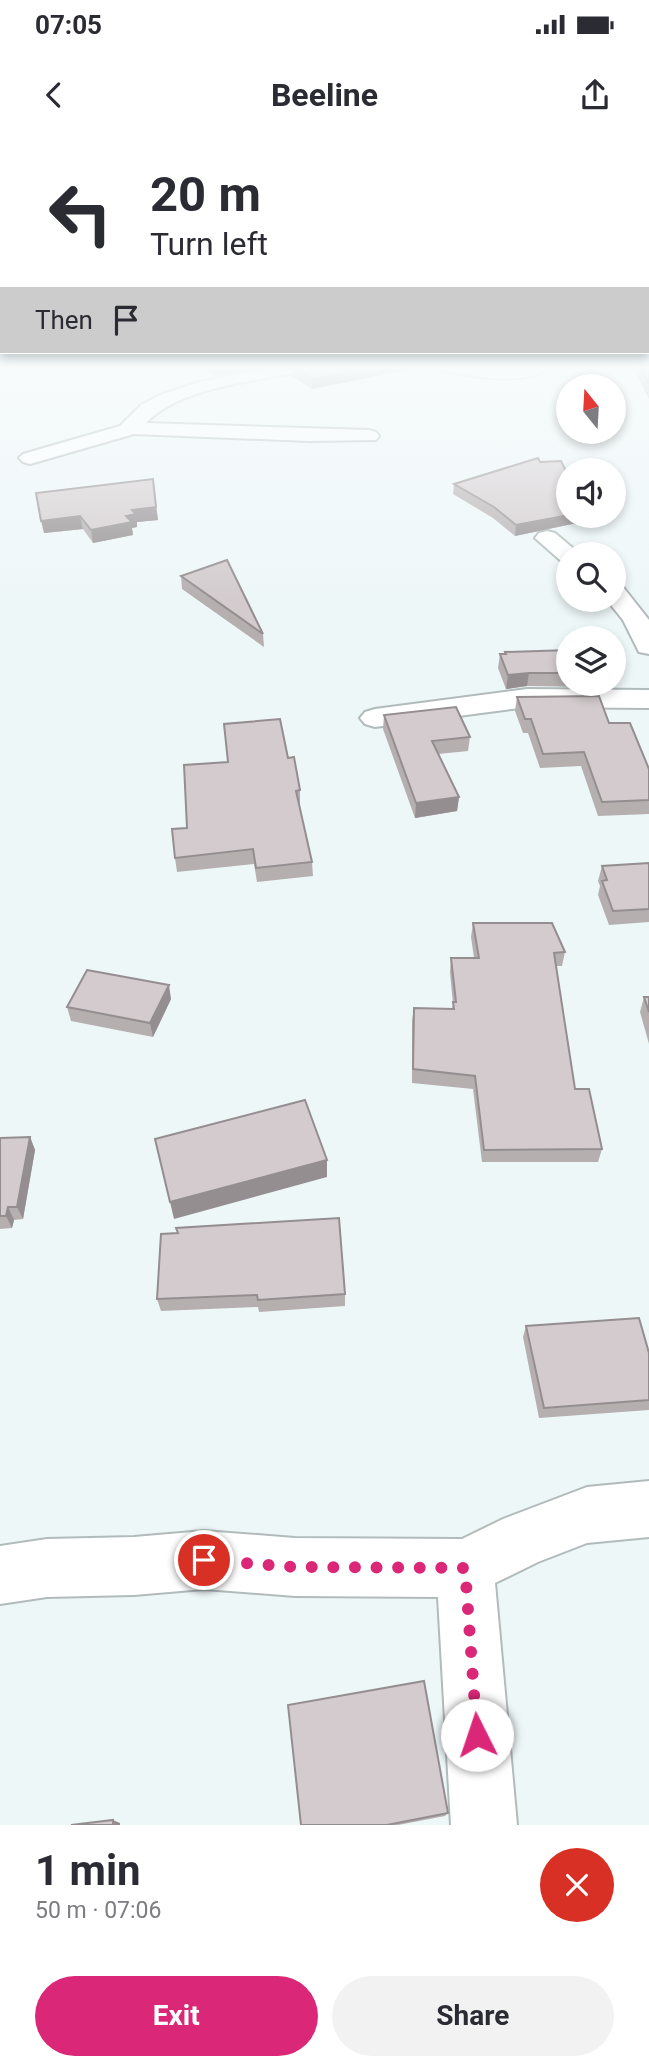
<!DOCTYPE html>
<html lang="en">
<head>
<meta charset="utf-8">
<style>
  body { margin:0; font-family:Roboto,sans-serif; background:#f2f2f3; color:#2b2b33; height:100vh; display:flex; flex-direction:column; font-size:26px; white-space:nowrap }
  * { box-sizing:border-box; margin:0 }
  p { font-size:23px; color:#7c7c81 }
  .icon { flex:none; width:38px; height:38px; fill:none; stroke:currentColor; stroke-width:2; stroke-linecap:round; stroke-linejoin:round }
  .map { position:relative; height:1685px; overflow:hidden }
  .drawer { display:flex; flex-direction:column; background:#fff; flex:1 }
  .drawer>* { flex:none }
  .top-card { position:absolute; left:0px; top:0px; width:649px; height:214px; box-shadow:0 4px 10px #0003; background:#fff; color:#2b2b33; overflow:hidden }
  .needle { width:46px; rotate:342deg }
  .buttons { position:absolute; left:556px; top:234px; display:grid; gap:14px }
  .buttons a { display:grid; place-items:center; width:70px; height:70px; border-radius:50%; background:#fff; box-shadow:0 4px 10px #0003; font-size:35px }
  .pin { position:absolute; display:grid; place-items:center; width:60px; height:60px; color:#fff; margin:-30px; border:4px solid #fff; border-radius:50%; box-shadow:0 2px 7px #0007 }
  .me { position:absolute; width:77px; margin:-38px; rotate:356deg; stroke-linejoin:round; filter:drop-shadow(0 0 5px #0008) }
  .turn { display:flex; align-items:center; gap:24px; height:147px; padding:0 35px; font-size:32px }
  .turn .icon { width:91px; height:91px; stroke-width:2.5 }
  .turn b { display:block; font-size:49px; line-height:60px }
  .then { display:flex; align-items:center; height:66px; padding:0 35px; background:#0003; gap:14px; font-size:26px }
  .round { display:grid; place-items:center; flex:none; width:74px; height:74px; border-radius:37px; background:#f2f2f3 }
  .head { display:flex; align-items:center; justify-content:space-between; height:119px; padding:0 35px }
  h1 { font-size:42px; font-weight:700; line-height:52px }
  .cta { display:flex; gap:14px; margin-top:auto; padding:14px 35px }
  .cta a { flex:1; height:80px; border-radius:42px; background:#db2777; color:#fff; font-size:28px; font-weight:700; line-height:80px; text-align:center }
  .cta a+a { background:#f2f2f3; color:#2b2b33 }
  .status { display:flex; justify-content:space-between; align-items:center; height:49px; padding:0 35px; background:#fff; direction:ltr }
  .status svg { height:19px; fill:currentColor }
  header { display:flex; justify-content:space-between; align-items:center; height:91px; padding:0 35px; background:#fff; font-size:32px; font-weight:700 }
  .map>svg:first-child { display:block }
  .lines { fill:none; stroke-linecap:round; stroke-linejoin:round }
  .minor-casing { stroke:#b2bbbc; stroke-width:4 }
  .minor { fill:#fff; fill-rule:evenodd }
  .wall { fill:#b5afb0 }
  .shaded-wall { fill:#948e90 }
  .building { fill:#d3cbcd; stroke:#948e90; stroke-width:2 }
  .route { stroke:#db2777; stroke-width:12; stroke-dasharray:0 21.6 }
</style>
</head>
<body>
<div class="status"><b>07:05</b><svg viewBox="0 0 49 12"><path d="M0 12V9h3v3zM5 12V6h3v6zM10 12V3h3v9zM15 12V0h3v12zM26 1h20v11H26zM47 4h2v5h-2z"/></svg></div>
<header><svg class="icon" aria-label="back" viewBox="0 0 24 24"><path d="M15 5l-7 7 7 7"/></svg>Beeline<svg class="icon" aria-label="share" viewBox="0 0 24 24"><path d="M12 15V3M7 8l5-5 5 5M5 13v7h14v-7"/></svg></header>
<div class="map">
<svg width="649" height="1685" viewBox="0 0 649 1685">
  <rect width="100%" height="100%" fill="#eef7f8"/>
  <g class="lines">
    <!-- minor casing -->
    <g class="minor-casing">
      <g id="minor">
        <path d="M 280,226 L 314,226 L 305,231 C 257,241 180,247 146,283 L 369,290 L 376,292 L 379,296 L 376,300 L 309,301 L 134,294 L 30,324 L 23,322 L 19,318 L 23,314 L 120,286 L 141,265 L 160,255 L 199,242 Z"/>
        <path d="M 438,226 L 549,226 C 530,248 466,236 441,230 Z"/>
        <path d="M 547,391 L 555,393 L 581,415 L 569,415 L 569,422 L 560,420 L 535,398 L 539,393 Z"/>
        <path d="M 614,444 L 623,447 L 649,480 L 649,514 L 639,512 L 623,480 L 607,460 L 614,460 Z"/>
        <path d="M 527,549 L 649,550 L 649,568 L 527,567 L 375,587 L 365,584 L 360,578 L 365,572 L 375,569 Z"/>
        <path d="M 649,1341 L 649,1397 L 587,1403 L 538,1422 L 495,1443 L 517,1685 L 451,1685 L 438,1457 L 295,1456 L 204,1449 L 134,1455 L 47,1457 L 0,1464 L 0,1406 L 47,1399 L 134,1397 L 204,1391 L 295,1398 L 462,1399 L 503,1379 L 587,1347 Z"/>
      </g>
    </g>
    <!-- minor -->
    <use href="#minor" class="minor"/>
  </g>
  <!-- wall -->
  <g class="wall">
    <path d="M 200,226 L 268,226 L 215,236 Z"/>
    <path d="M 292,226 L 425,226 L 312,249 L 292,236 Z"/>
    <path d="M 601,226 L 649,226 L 649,259 L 633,227 L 601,227 Z"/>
    <path d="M 153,339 L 158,380 L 137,382 L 137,387 L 132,388 L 133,395 L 93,403 L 83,389 L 44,393 Z"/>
    <path d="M 454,344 L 569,376 L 597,376 L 596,379 L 515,396 L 493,378 L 453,354 Z"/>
    <path d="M 181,436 L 263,494 L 264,507 L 182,449 Z"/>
    <path d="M 569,510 L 569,544 L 588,544 L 587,547 L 527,546 L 506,549 L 498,528 L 500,514 L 505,514 L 505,512 Z"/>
    <path d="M 517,557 L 609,583 L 649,629 L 649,674 L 598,676 L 581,626 L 540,628 L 528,593 L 523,593 L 515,571 Z"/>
    <path d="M 384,575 L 470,597 L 468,611 L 438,614 L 459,657 L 457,671 L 415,678 L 383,589 Z"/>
    <path d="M 288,618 L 300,650 L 300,665 L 299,665 L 312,722 L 313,736 L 257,742 L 254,724 L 177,732 L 175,718 L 187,688 Z"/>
    <path d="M 649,723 L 649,782 L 609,785 L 598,755 L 600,746 L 598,741 L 602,726 Z"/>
    <path d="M 473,783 L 565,812 L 562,826 L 556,826 L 575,949 L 602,1009 L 598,1022 L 482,1022 L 473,949 L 412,943 L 412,881 L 414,868 L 452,869 L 453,864 L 450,832 L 451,818 L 474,818 L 471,797 Z"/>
    <path d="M 644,857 L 649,857 L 649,904 L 640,872 Z"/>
    <path d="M 171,859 L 153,897 L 71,881 L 67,867 Z"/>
    <path d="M 30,997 L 35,1010 L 23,1079 L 14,1080 L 12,1088 L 0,1089 L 0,998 Z"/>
    <path d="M 161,1094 L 345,1154 L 345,1166 L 259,1172 L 258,1167 L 161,1171 L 157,1159 Z"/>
    <path d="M 526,1186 L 649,1213 L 649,1270 L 539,1278 L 523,1197 Z"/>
    <path d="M 448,1673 L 445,1676 L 398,1685 L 301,1685 Z"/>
  </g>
  <!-- shaded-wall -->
  <g class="shaded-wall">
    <path d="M 214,226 L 268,226 L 215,236 Z"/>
    <path d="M 380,226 L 425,226 L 312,249 L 312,239 Z"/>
    <path d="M 156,367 L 158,380 L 137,382 L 137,387 L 132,388 L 133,395 L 93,403 L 91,390 L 132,370 Z"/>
    <path d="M 569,375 L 569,376 L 597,376 L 596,379 L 515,396 L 516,385 Z"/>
    <path d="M 80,376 L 83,389 L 44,393 L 41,381 Z"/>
    <path d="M 529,533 L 527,546 L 506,549 L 508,535 Z"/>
    <path d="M 459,657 L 457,671 L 415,678 L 416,663 Z"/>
    <path d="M 169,845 L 171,859 L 153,897 L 150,883 Z"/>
    <path d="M 30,997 L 35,1010 L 23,1079 L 17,1067 Z"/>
    <path d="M 327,1020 L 327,1037 L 174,1079 L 170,1062 Z"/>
    <path d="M 8,1067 L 14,1080 L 12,1088 L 6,1076 Z"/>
    <path d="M 113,1680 L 120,1683 L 120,1685 L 113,1685 Z"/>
  </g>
  <!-- building -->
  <g class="building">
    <path d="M 292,226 L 380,226 L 312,239 Z"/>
    <path d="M 640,226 L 649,226 L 649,244 Z"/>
    <path d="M 538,318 L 540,322 L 561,321 L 569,337 L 569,375 L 516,385 L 494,367 L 454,344 Z"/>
    <path d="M 153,339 L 156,367 L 132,370 L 136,374 L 126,376 L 132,382 L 91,390 L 80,376 L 41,381 L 36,353 Z"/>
    <path d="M 227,420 L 263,494 L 181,436 Z"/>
    <path d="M 569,510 L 569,533 L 529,533 L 508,535 L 500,514 L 506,514 L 505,512 Z"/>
    <path d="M 599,556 L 609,583 L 630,583 L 649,629 L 649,660 L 602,662 L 584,612 L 543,614 L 531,579 L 525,579 L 517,557 Z"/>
    <path d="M 456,567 L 470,597 L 432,601 L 459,657 L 416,663 L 384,575 Z"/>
    <path d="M 280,579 L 288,618 L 294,617 L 300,650 L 296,651 L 312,722 L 256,728 L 253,709 L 175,718 L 172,689 L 187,688 L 184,625 L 228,622 L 224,584 Z"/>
    <path d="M 649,723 L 649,769 L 613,771 L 602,741 L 607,740 L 602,726 Z"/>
    <path d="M 473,783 L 552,783 L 565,812 L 554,813 L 575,949 L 589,949 L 602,1009 L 484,1010 L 475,936 L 413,929 L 414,868 L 454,869 L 453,862 L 456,862 L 451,818 L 479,818 Z"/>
    <path d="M 87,830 L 169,845 L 150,883 L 67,867 Z"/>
    <path d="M 644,857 L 649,857 L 649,872 Z"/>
    <path d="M 305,960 L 327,1020 L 170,1062 L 155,999 Z"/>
    <path d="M 30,997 L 17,1067 L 8,1067 L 6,1076 L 0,1076 L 0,998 Z"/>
    <path d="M 339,1078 L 345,1154 L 258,1160 L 257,1155 L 157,1159 L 161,1094 L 178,1093 L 176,1088 Z"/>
    <path d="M 639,1178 L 649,1213 L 649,1260 L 544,1268 L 526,1186 Z"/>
    <path d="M 424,1541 L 448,1673 L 387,1685 L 301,1685 L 288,1565 Z"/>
    <path d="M 113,1680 L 113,1685 L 71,1685 Z"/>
  </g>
  <!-- sky -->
  <linearGradient id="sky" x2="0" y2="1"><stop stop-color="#7fbde0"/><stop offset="0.49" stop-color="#f7fbfc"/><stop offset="1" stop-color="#f7fbfc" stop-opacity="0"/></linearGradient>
  <rect width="649" height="462" fill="url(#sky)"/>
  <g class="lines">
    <!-- route -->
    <path class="route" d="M 204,1420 L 295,1427 L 465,1428 L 477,1595"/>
  </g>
</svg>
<div class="buttons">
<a><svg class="needle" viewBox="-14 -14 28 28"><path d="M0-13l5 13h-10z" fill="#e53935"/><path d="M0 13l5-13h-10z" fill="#7c7c81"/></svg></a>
<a><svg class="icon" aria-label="sound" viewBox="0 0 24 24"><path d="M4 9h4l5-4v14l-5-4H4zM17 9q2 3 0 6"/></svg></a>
<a><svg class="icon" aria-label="search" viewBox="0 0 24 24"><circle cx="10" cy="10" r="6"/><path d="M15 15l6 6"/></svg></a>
<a><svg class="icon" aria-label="layers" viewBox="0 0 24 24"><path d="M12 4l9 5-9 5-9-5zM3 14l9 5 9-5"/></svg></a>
</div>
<div class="pin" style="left:204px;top:1420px;background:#d93025"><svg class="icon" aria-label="arrive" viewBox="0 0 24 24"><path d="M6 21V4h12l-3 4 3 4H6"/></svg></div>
<svg class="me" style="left:477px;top:1595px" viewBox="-20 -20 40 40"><circle r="19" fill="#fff"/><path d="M0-13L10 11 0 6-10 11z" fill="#db2777"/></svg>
<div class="top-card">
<div class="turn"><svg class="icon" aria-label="left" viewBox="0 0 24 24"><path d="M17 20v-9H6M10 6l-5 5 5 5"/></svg><div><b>20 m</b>Turn left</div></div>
<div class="then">Then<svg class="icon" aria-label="arrive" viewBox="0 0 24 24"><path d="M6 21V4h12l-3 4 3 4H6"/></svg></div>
</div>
</div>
<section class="drawer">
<div class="head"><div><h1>1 min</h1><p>50 m · 07:06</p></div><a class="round" style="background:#d93025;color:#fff"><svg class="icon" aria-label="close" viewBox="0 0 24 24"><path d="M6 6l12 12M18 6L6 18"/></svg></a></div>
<div class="cta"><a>Exit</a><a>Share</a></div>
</section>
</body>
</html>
